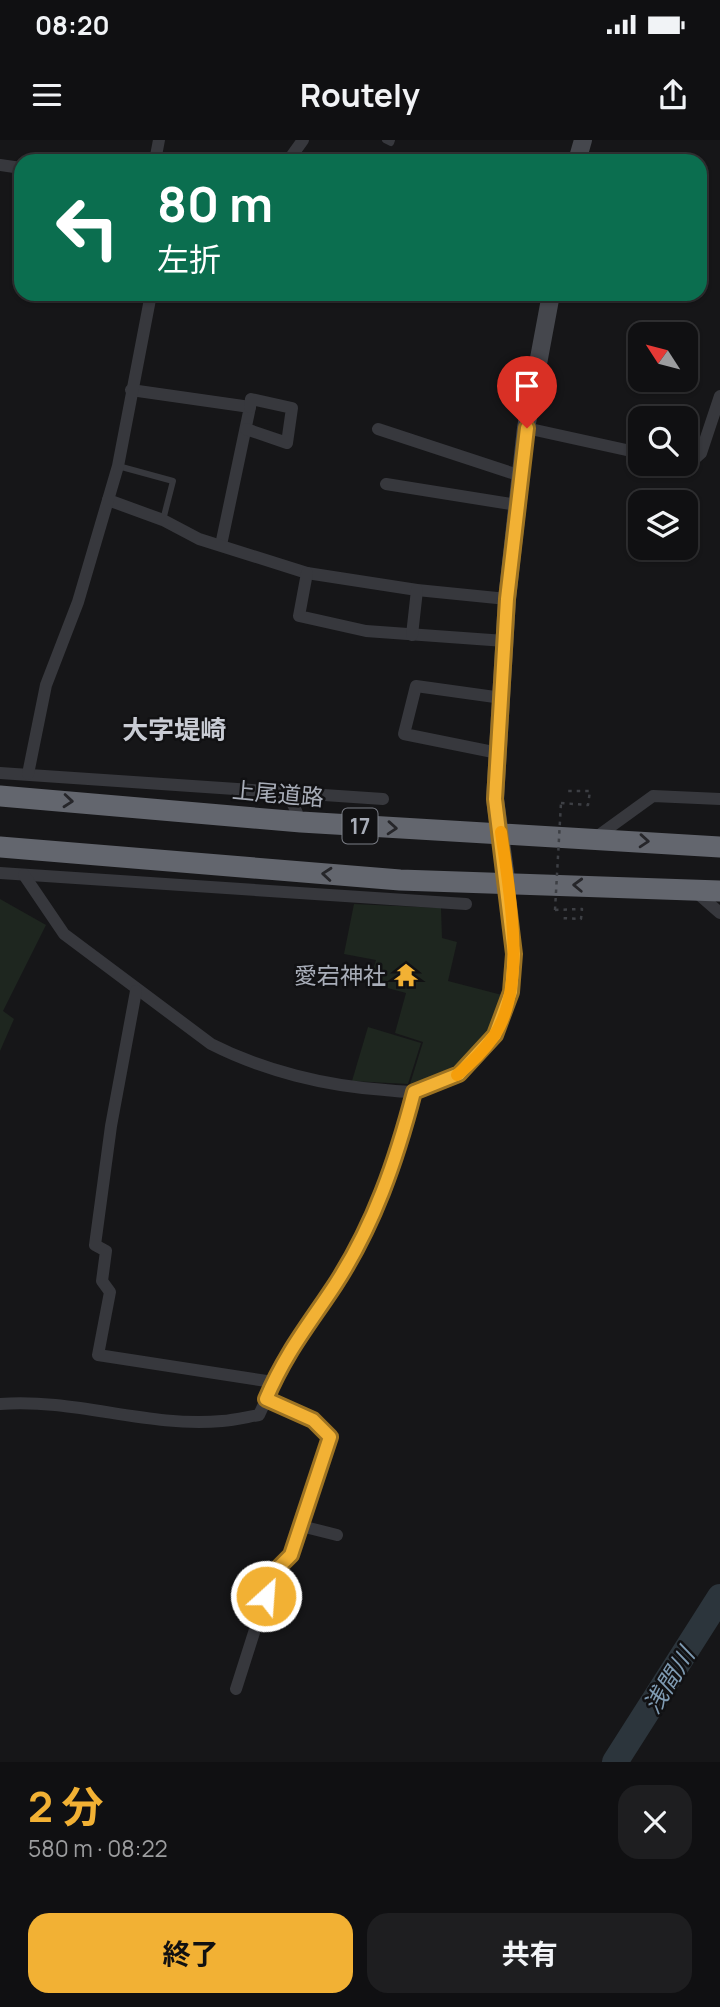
<!DOCTYPE html>
<html lang="ja">
<head>
<meta charset="utf-8">
<style>
  body { margin:0; font-family:Manrope,"Noto Sans JP",sans-serif; background:#1e1e20; color:#f1f3f6; height:100vh; display:flex; flex-direction:column; font-size:26px; white-space:nowrap }
  * { box-sizing:border-box; margin:0 }
  p { font-size:23px; color:#9c9d9f }
  .icon { flex:none; width:38px; height:38px; fill:none; stroke:currentColor; stroke-width:2; stroke-linecap:round; stroke-linejoin:round }
  .map { position:relative; height:1622px; overflow:hidden }
  .panel { display:flex; flex-direction:column; background:#101012; flex:1 }
  .panel>* { flex:none }
  .top-card { position:absolute; left:14px; top:14px; width:693px; height:147px; border-radius:21px; box-shadow:0 2px 5px #0004,0 0 0 2px #303032; background:#0b6e4f; color:#fff; overflow:hidden }
  .needle { width:46px; rotate:306deg }
  .buttons { position:absolute; left:628px; top:182px; display:grid; gap:14px }
  .buttons a { display:grid; place-items:center; width:70px; height:70px; border-radius:14px; background:#101012; box-shadow:0 2px 5px #0004,0 0 0 2px #303032; font-size:35px }
  .pin { position:absolute; display:grid; place-items:center; width:60px; height:60px; color:#fff; margin:-72px -30px; border-radius:50% 50% 50% 0; rotate:-45deg; box-shadow:0 0 7px #0007 }
  .pin .icon { rotate:45deg }
  .me { position:absolute; width:77px; margin:-38px; rotate:26deg; stroke-linejoin:round; filter:drop-shadow(0 0 5px #0008) }
  .turn { display:flex; align-items:center; gap:24px; height:147px; padding:0 28px; font-size:32px }
  .turn .icon { width:91px; height:91px; stroke-width:2.5 }
  .turn b { display:block; font-size:49px; line-height:60px }
  .round { display:grid; place-items:center; flex:none; width:74px; height:74px; border-radius:21px; background:#1e1e20 }
  .summary { display:flex; align-items:center; justify-content:space-between; height:119px; padding:0 28px }
  h1 { font-size:42px; font-weight:700; line-height:52px; color:#f2b134 }
  .cta { display:flex; gap:14px; margin-top:auto; padding:14px 28px }
  .cta a { flex:1; height:80px; border-radius:21px; background:#f2b134; color:#111; font-size:28px; font-weight:700; line-height:80px; text-align:center }
  .cta a+a { background:#1e1e20; color:#f1f3f6 }
  .status { display:flex; justify-content:space-between; align-items:center; height:49px; padding:0 35px; background:#101012; direction:ltr }
  .status svg { height:19px; fill:currentColor }
  header { display:flex; justify-content:space-between; align-items:center; height:91px; padding:0 28px; background:#101012; font-size:32px; font-weight:700 }
  .map>svg:first-child { display:block }
  .green { fill:#1e261f }
  .lines { fill:none; stroke-linecap:round; stroke-linejoin:round }
  .river { stroke:#2c353c; stroke-width:26 }
  .path { stroke:#3d3f44; stroke-width:2.5; stroke-dasharray:3.5 5; stroke-linecap:butt }
  .lane { stroke:#37383d; stroke-width:6 }
  .street { stroke:#37383d; stroke-width:12 }
  .secondary { stroke:#45474d; stroke-width:18 }
  .highway { stroke:#63666e; stroke-width:21 }
  .path-bridge { stroke:#3d3f44; stroke-width:2.5; stroke-dasharray:3.5 5; stroke-linecap:butt }
  .oneway { stroke:#26262a }
  .route-casing { stroke:#9d7322; stroke-width:18 }
  .route { stroke:#f2b134; stroke-width:12 }
  .slow { stroke:#f59e0b; stroke-width:12 }
  .labels { text-anchor:middle; dominant-baseline:central; stroke-width:5; stroke-linejoin:round; paint-order:stroke }
  .shield { fill:#111113; stroke:#7b7e86; stroke-width:2 }
  .shield-label { font-size:21px; font-weight:bold; fill:#a8adb8 }
  .street-label { font-size:23px; fill:#a8adb8; stroke:#111113 }
  .poi-label { font-size:23px; fill:#a8adb8; stroke:#111113; text-anchor:end }
  .water-label { font-size:24px; font-style:italic; fill:#7f9bb3; stroke:#111113 }
  .quarter-label { font-size:26px; font-weight:bold; fill:#c9ccd4; stroke:#111113 }
</style>
</head>
<body>
<div class="status"><b>08:20</b><svg viewBox="0 0 49 12"><path d="M0 12V9h3v3zM5 12V6h3v6zM10 12V3h3v9zM15 12V0h3v12zM26 1h20v11H26zM47 4h2v5h-2z"/></svg></div>
<header><svg class="icon" aria-label="menu" viewBox="0 0 24 24"><path d="M4 6h16M4 12h16M4 18h16"/></svg>Routely<svg class="icon" aria-label="share" viewBox="0 0 24 24"><path d="M12 15V3M7 8l5-5 5 5M5 13v7h14v-7"/></svg></header>
<div class="map">
<svg width="720" height="1622" viewBox="0 0 720 1622">
  <rect width="100%" height="100%" fill="#161618"/>
  <!-- green -->
  <g class="green">
    <path d="M 0,759 L 46,785 L 3,871 L 14,879 L 0,911 Z"/>
    <path d="M 354,764 L 441,768 L 442,798 L 457,802 L 448,841 L 502,855 C 486,913 464,926 410,944 L 423,902 L 395,893 L 406,853 L 369,843 L 376,820 L 344,814 Z"/>
    <path d="M 368,887 L 421,903 L 408,944 L 352,941 Z"/>
  </g>
  <g class="lines">
    <!-- river -->
    <path class="river" d="M 615,1622 L 720,1457"/>
    <!-- path -->
    <g class="path">
      <path d="M 561,663 L 588,665 L 590,651 L 568,651"/>
      <path d="M 555,770 L 582,769 L 581,779 L 561,778"/>
    </g>
    <!-- lane -->
    <g class="lane">
      <path d="M 385,0 L 391,3 L 392,0"/>
      <path d="M 118,326 L 173,341 L 163,380"/>
    </g>
    <!-- street -->
    <g class="street">
      <path d="M 155,21 L 159,0"/>
      <path d="M 288,21 L 303,0"/>
      <path d="M 0,25 L 21,28"/>
      <path d="M 131,250 L 250,267 L 221,405"/>
      <path d="M 526,288 L 640,313"/>
      <path d="M 246,289 L 287,303 L 292,268 L 251,259 L 250,267"/>
      <path d="M 378,289 L 521,336"/>
      <path d="M 686,321 L 692,321 L 701,313 L 720,256"/>
      <path d="M 386,344 L 517,365"/>
      <path d="M 108,360 L 163,380 L 199,399 L 307,433 L 417,450 L 507,459"/>
      <path d="M 307,433 L 299,476 L 366,491 L 505,501"/>
      <path d="M 412,495 L 417,450"/>
      <path d="M 498,613 L 404,594 L 416,546 L 502,558"/>
      <path d="M 0,633 L 383,659"/>
      <path d="M 28,634 L 46,545 L 78,462 L 118,326 L 151,154"/>
      <path d="M 287,651 L 301,682"/>
      <path d="M 595,698 L 653,656 L 720,659"/>
      <path d="M 0,733 L 466,764"/>
      <path d="M 24,735 L 64,794 L 211,904 C 264,931 326,946 385,950 C 395,951 407,953 417,951 C 464,940 501,899 511,852 C 518,818 510,781 507,746"/>
      <path d="M 696,752 L 720,773"/>
      <path d="M 136,851 L 111,986 L 95,1105 L 106,1111 L 102,1141 L 110,1152 L 98,1215 L 273,1242"/>
      <path d="M 0,1264 C 75,1258 148,1288 222,1281 C 234,1280 247,1277 259,1275 L 289,1210 L 336,1144 L 376,1070 L 394,1028 L 413,952"/>
      <path d="M 301,1386 L 337,1395"/>
      <path d="M 236,1549 L 273,1433 L 291,1415 L 330,1297 L 313,1280 L 266,1259"/>
    </g>
    <!-- secondary -->
    <g class="secondary">
      <path d="M 577,21 L 583,0"/>
      <path d="M 507,746 L 495,659 L 507,459 L 526,288 L 551,154"/>
    </g>
    <!-- highway -->
    <g class="highway">
      <path d="M 0,656 L 301,682 L 720,707"/>
      <path d="M 0,707 L 400,740 L 720,751"/>
    </g>
    <!-- path-bridge -->
    <path class="path-bridge" d="M 555,770 L 561,663"/>
  </g>
  <!-- one-way arrows -->
  <defs><path id="oneway-chevron" d="M-2-3.5L2.5 0L-2 3.5" fill="none" stroke-width="1.6" stroke-linecap="round" stroke-linejoin="round" transform="scale(1.75)"/></defs>
  <g class="oneway">
    <use href="#oneway-chevron" transform="translate(68 661) rotate(5)"/>
    <use href="#oneway-chevron" transform="translate(392 688) rotate(4)"/>
    <use href="#oneway-chevron" transform="translate(644 701) rotate(4)"/>
    <use href="#oneway-chevron" transform="translate(327 734) rotate(-175)"/>
    <use href="#oneway-chevron" transform="translate(578 745) rotate(-178)"/>
  </g>
  <g class="lines">
    <!-- route casing -->
    <g class="route-casing">
      <path id="route" d="M 266,1456 L 273,1433 L 291,1415 L 330,1297 L 313,1280 L 266,1259 C 286,1212 308,1186 335,1145 C 374,1085 396,1021 414,952 L 459,934 L 495,895 L 511,852 L 514,814 L 495,659 L 507,459 L 527,288"/>
    </g>
    <!-- route -->
    <use href="#route" class="route"/>
    <!-- slow -->
    <path class="slow" d="M 457,935 C 469,925 485,909 494,896 C 528,845 509,750 501,692"/>
  </g>
  <!-- icons -->
  <defs>
    <g id="temple-bare" transform="scale(1.89)"><path d="M0-6L5-2H3V0L6.5 2.5H4V6H1.5V3h-3V6H-4V2.5H-6.5L-3 0V-2H-5Z" fill="#f2b134" stroke="#111113" stroke-width="2.5" paint-order="stroke"/></g>
  </defs>
  <g fill-rule="evenodd">
    <use href="#temple-bare" x="406" y="835"/>
  </g>
  <g class="labels">
    <!-- shield labels -->
    <rect class="shield" x="342.5" y="668.5" width="35" height="35" rx="5"/>
    <g class="shield-label">
      <text x="360" y="686">17</text>
    </g>
    <!-- street labels -->
    <g class="street-label">
      <text transform="translate(278 653) rotate(5)">上尾道路</text>
    </g>
    <!-- poi labels -->
    <g class="poi-label">
      <text x="386" y="835">愛宕神社</text>
    </g>
    <!-- water labels -->
    <g class="water-label">
      <text transform="translate(668 1540) rotate(-58)">浅間川</text>
    </g>
    <!-- quarter labels -->
    <g class="quarter-label">
      <text x="174" y="589">大字堤崎</text>
    </g>
  </g>
</svg>
<div class="buttons">
<a><svg class="needle" viewBox="-14 -14 28 28"><path d="M0-13l5 13h-10z" fill="#e53935"/><path d="M0 13l5-13h-10z" fill="#9c9d9f"/></svg></a>
<a><svg class="icon" aria-label="search" viewBox="0 0 24 24"><circle cx="10" cy="10" r="6"/><path d="M15 15l6 6"/></svg></a>
<a><svg class="icon" aria-label="layers" viewBox="0 0 24 24"><path d="M12 4l9 5-9 5-9-5zM3 14l9 5 9-5"/></svg></a>
</div>
<div class="pin" style="left:527px;top:288px;background:#d93025"><svg class="icon" aria-label="arrive" viewBox="0 0 24 24"><path d="M6 21V4h12l-3 4 3 4H6"/></svg></div>
<svg class="me" style="left:266px;top:1456px" viewBox="-20 -20 40 40"><circle r="17" fill="#f2b134" stroke="#fff" stroke-width="3"/><path d="M0-11L8 9 0 5-8 9z" fill="#fff"/></svg>
<div class="top-card">
<div class="turn"><svg class="icon" aria-label="left" viewBox="0 0 24 24"><path d="M17 20v-9H6M10 6l-5 5 5 5"/></svg><div><b>80 m</b>左折</div></div>
</div>
</div>
<section class="panel">
<div class="summary"><div><h1>2 分</h1><p>580 m · 08:22</p></div><a class="round"><svg class="icon" aria-label="close" viewBox="0 0 24 24"><path d="M6 6l12 12M18 6L6 18"/></svg></a></div>
<div class="cta"><a>終了</a><a>共有</a></div>
</section>
</body>
</html>
